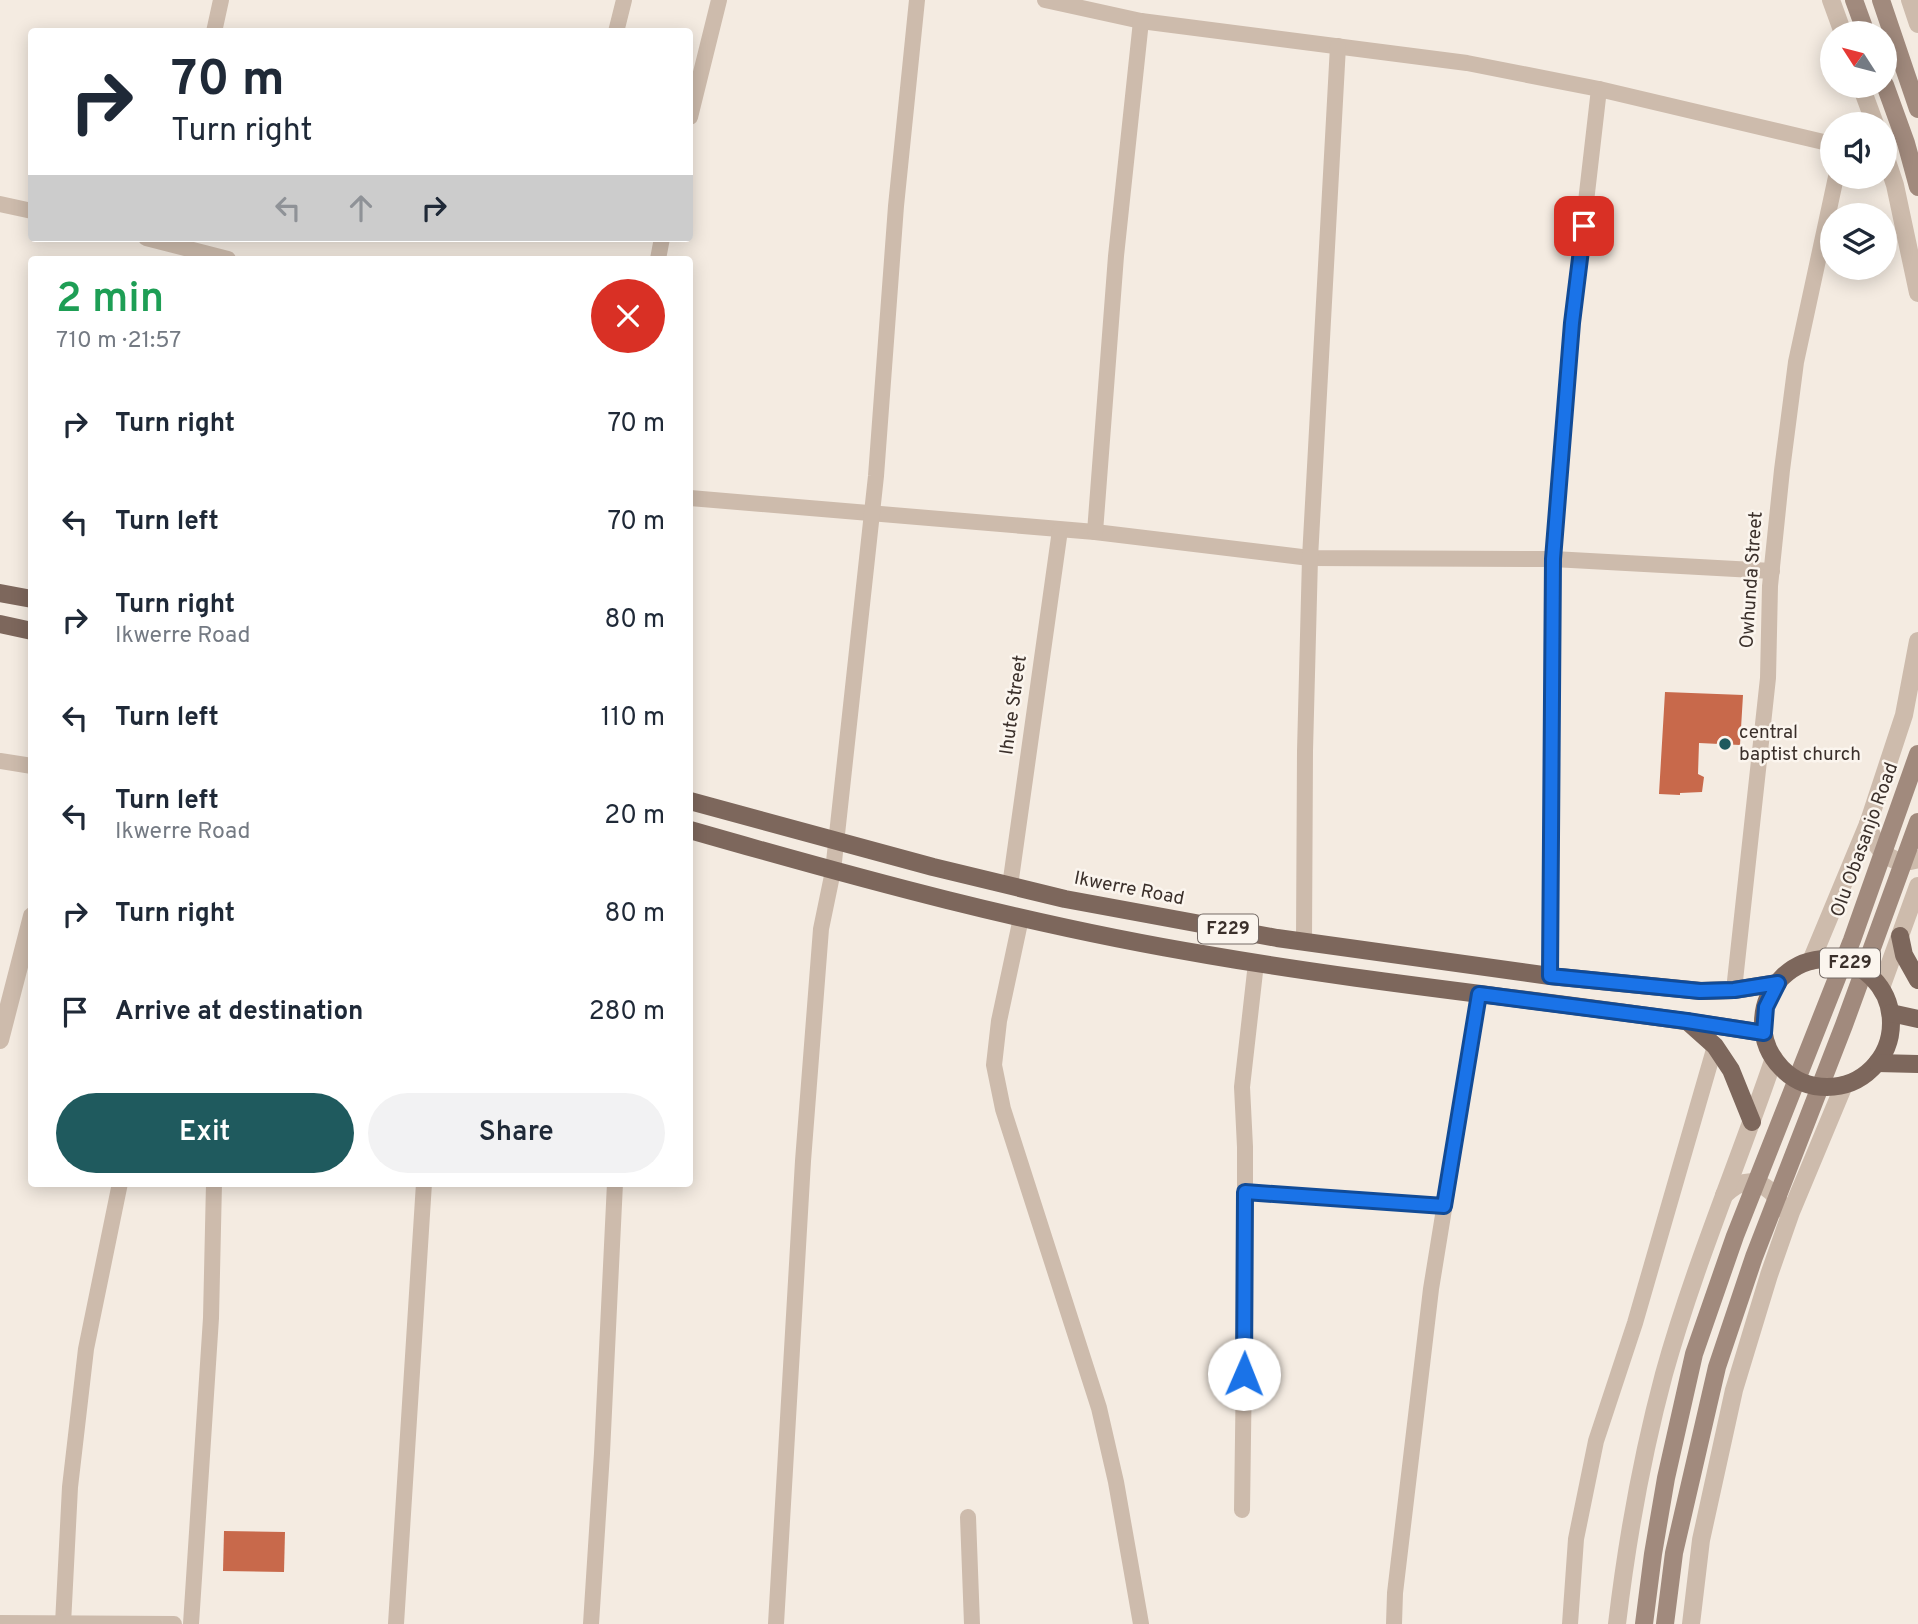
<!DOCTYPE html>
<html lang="en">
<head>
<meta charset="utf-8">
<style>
  body { margin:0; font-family:Overpass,sans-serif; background:#f2f2f3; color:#1f2937; height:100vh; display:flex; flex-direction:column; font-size:26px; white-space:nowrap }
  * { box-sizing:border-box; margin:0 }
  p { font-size:23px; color:#747a83 }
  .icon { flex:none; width:38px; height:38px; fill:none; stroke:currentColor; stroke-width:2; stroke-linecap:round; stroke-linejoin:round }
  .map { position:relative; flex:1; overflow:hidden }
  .sheet { position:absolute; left:28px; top:256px; width:665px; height:931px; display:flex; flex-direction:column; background:#fff; border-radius:7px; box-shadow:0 4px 18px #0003 }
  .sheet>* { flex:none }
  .hud { position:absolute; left:28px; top:28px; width:665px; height:214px; border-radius:7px; box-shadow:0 4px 18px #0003; background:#fff; color:#1f2937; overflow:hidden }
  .needle { width:46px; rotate:306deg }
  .controls { position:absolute; left:1820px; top:21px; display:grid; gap:14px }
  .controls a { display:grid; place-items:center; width:77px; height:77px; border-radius:50%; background:#fff; box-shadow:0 4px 18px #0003; font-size:35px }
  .pin { position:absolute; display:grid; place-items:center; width:60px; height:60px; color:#fff; margin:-30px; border-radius:14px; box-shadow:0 4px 10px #0006 }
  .me { position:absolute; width:77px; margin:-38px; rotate:1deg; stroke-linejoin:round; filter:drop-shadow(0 0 5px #0008) }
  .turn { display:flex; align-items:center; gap:24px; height:147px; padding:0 28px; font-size:32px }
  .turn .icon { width:91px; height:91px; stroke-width:2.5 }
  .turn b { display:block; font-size:49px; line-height:60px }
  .lanes { display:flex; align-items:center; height:66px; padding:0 28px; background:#0003; justify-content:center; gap:35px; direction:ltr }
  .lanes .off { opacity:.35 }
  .round { display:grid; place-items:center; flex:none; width:74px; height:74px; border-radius:37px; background:#f2f2f3 }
  .headline { display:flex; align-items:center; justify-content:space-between; height:119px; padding:0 28px }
  h1 { font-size:42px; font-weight:600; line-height:52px; color:#1e9e55 }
  .action { display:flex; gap:14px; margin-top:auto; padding:14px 28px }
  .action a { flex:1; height:80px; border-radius:42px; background:#1f5a5e; color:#fff; font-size:28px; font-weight:600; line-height:80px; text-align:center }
  .action a+a { background:#f2f2f3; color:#1f2937 }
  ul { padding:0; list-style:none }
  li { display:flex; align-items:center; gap:21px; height:98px; padding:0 28px }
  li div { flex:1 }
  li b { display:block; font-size:26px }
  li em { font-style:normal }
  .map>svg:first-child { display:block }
  .building { fill:#c8694b }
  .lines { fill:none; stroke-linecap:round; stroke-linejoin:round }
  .minor { stroke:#cdbbac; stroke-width:16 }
  .tertiary { stroke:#cdbbac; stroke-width:18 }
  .secondary { stroke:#a18a7d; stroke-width:18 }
  .primary { stroke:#7d675c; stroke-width:18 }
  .route-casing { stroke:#114b97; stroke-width:18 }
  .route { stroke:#1a73e8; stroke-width:12 }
  .poi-dot { fill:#1f5a5e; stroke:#fbf5ee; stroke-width:2.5 }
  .labels { text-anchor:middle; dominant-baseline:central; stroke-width:5; stroke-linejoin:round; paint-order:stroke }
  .shield { fill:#fbf5ee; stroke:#756b66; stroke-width:2 }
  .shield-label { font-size:18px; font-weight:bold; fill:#3b302b }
  .street-label { font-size:19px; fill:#3b302b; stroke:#fbf5ee }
  .poi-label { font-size:19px; fill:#3b302b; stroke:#fbf5ee; text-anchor:start }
</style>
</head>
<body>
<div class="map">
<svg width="1918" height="1624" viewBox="0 0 1918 1624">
  <rect width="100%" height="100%" fill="#f4ebe1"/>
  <!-- building -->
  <g class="building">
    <path d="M 1665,692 L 1743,695 L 1740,745 L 1699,743 L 1698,774 L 1704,777 L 1702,792 L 1680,793 L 1680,795 L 1659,794 Z"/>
    <path d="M 224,1531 L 285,1532 L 284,1572 L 223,1571 Z"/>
  </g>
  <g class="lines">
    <!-- minor -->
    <g class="minor">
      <path d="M 1045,0 L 1141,21 L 1467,63 L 1599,89 L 1832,144"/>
      <path d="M 214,32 L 221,0"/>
      <path d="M 616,32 L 624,0"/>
      <path d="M 690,117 L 719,0"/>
      <path d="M 0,204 L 32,211"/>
      <path d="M 146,238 L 228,259"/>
      <path d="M 658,259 L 662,238"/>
      <path d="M 690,498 L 1095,532 L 1310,558 L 1553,559 L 1772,571"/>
      <path d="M 1095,532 L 1116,256 L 1141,21"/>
      <path d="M 0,761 L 32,766"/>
      <path d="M 1010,886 L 1060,530"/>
      <path d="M 1021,918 L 999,1021 L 994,1065 L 1003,1109 L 1099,1408 L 1116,1482 L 1141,1624"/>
      <path d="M 1304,942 L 1305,751 L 1310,558 L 1338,46"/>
      <path d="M 1550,976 L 1553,559 L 1572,323 L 1599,89"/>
      <path d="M 1734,990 L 1768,678 L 1770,586 L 1782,470 L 1796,362 L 1836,177"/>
      <path d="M 1245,1192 L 1444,1206"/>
      <path d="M 1242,1510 L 1245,1293 L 1245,1147 L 1242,1087 L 1256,963"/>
      <path d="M 968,1517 L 972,1624"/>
      <path d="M 0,1623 L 174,1624"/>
      <path d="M 63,1624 L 70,1487 L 86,1349 L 120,1183"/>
      <path d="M 191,1624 L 211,1318 L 214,1183"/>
      <path d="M 396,1624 L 424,1183"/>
      <path d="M 591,1624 L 602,1453 L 615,1183"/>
      <path d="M 776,1624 L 803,1161 L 821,929 L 833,871 L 876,476 L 896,206 L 917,0"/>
      <path d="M 1394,1624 L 1395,1593 L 1431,1289 L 1479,994"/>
      <path d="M 1570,1624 L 1576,1539 L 1596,1441 L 1635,1323 L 1715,1046"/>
    </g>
    <!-- tertiary -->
    <g class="tertiary">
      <path d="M 1831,0 L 1843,33"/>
      <path d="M 1910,0 L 1918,24"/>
      <path d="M 1861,86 L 1875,124"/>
      <path d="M 1885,155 L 1895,185 L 1918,293"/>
      <path d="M 1868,824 C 1875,849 1890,868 1918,859"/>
      <path d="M 1811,961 L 1868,824 L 1904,715 L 1918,641"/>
      <path d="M 1881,988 L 1918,886"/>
      <path d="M 0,1040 L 32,916"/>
      <path d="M 1724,1195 C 1728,1192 1733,1187 1738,1185 C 1758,1176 1776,1192 1783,1209"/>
      <path d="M 1617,1624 C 1627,1540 1642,1456 1664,1374 C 1694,1266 1738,1164 1774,1058"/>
      <path d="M 1691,1624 L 1701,1540 L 1734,1390 L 1769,1275 L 1791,1212 L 1844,1085"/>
    </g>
    <!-- secondary -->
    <g class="secondary">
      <path d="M 1854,0 L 1866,33"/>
      <path d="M 1881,0 L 1918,109"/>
      <path d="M 1885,85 L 1906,143 L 1918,187"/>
      <path d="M 1644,1624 L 1653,1554 L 1666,1478 L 1694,1354 L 1735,1236 L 1852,940 L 1918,754"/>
      <path d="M 1665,1624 L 1674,1553 L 1717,1367 L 1754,1257 L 1844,1025 L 1918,822"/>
    </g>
    <!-- primary -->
    <g class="primary">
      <path d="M 0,593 L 32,599"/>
      <path d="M 0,624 L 32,631"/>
      <path d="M 690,801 L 933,867 L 1065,899 L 1277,938 L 1550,976 L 1701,991 L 1734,990 L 1778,983"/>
      <path d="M 690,830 C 861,879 1032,926 1208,955 C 1393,987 1579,1003 1764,1033"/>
      <path d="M 1900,936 L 1904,955 L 1918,980"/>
      <circle cx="1827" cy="1023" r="64"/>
      <path d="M 1891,1013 L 1918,1019"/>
      <path d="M 1687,1021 L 1715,1046 L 1731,1070 L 1752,1122"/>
      <path d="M 1877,1063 L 1918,1064"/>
    </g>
  </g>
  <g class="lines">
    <!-- route casing -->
    <g class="route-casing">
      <path id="route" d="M 1244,1374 L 1245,1192 L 1444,1206 L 1479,994 L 1687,1021 L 1764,1033 L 1766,1007 L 1778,983 L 1734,990 L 1700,991 L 1550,976 L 1553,559 L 1572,323 L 1584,226"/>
    </g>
    <!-- route -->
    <use href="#route" class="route"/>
  </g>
  <!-- markers -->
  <circle class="poi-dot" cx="1725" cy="744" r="7"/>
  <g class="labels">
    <!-- shield labels -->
    <g class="shield">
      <rect x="1198" y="914.5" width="60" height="29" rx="5"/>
      <rect x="1820" y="948.5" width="60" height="29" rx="5"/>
    </g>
    <g class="shield-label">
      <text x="1228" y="929">F229</text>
      <text x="1850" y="963">F229</text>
    </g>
    <!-- street labels -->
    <g class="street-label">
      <text transform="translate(1752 580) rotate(-86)">Owhunda Street</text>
      <text transform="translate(1014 705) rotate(-82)">Ihute Street</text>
      <text transform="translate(1865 840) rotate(-70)">Olu Obasanjo Road</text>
      <text transform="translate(1129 889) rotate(11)">Ikwerre Road</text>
    </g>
    <!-- poi labels -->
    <g class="poi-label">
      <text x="1739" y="733">central<tspan x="1739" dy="22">baptist church</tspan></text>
    </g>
  </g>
</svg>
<div class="controls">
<a><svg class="needle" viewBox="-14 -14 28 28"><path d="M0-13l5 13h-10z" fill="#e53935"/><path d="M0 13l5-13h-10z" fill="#747a83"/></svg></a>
<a><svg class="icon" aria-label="sound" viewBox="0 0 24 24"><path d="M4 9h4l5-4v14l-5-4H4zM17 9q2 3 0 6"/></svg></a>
<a><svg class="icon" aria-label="layers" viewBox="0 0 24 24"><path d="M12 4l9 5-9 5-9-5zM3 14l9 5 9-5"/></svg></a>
</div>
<div class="pin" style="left:1584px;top:226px;background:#d93025"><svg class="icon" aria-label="arrive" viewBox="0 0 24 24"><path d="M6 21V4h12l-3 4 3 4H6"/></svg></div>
<svg class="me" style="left:1244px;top:1374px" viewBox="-20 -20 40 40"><circle r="19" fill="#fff"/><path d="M0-13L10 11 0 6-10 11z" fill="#1a73e8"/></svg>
<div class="hud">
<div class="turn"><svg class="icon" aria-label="right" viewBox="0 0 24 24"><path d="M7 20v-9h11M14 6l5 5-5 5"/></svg><div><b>70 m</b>Turn right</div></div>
<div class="lanes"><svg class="icon off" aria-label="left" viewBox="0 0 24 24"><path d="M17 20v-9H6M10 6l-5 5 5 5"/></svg><svg class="icon off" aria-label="ahead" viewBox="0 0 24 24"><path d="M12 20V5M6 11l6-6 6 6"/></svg><svg class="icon" aria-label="right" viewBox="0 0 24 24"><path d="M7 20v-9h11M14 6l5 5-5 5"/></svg></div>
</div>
<section class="sheet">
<div class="headline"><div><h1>2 min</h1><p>710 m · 21:57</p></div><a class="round" style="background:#d93025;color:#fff"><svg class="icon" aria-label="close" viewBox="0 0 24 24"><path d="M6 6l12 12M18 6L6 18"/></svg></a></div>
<ul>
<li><svg class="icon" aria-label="right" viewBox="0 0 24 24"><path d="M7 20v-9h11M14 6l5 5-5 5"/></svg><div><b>Turn right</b></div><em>70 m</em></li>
<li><svg class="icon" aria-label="left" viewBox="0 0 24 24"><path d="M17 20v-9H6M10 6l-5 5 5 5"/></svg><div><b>Turn left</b></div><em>70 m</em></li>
<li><svg class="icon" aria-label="right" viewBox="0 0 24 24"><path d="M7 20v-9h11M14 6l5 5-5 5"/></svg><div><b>Turn right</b><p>Ikwerre Road</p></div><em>80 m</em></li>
<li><svg class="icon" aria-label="left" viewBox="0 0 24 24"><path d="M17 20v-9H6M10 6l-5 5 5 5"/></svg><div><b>Turn left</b></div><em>110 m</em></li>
<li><svg class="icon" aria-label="left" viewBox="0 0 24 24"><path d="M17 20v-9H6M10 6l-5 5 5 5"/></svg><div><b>Turn left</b><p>Ikwerre Road</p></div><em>20 m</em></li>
<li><svg class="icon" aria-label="right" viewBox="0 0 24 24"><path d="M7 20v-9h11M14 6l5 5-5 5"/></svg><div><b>Turn right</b></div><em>80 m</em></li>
<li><svg class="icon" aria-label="arrive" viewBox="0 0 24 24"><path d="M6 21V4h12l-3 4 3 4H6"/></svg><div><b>Arrive at destination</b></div><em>280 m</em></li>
</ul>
<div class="action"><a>Exit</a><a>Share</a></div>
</section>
</div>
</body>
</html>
